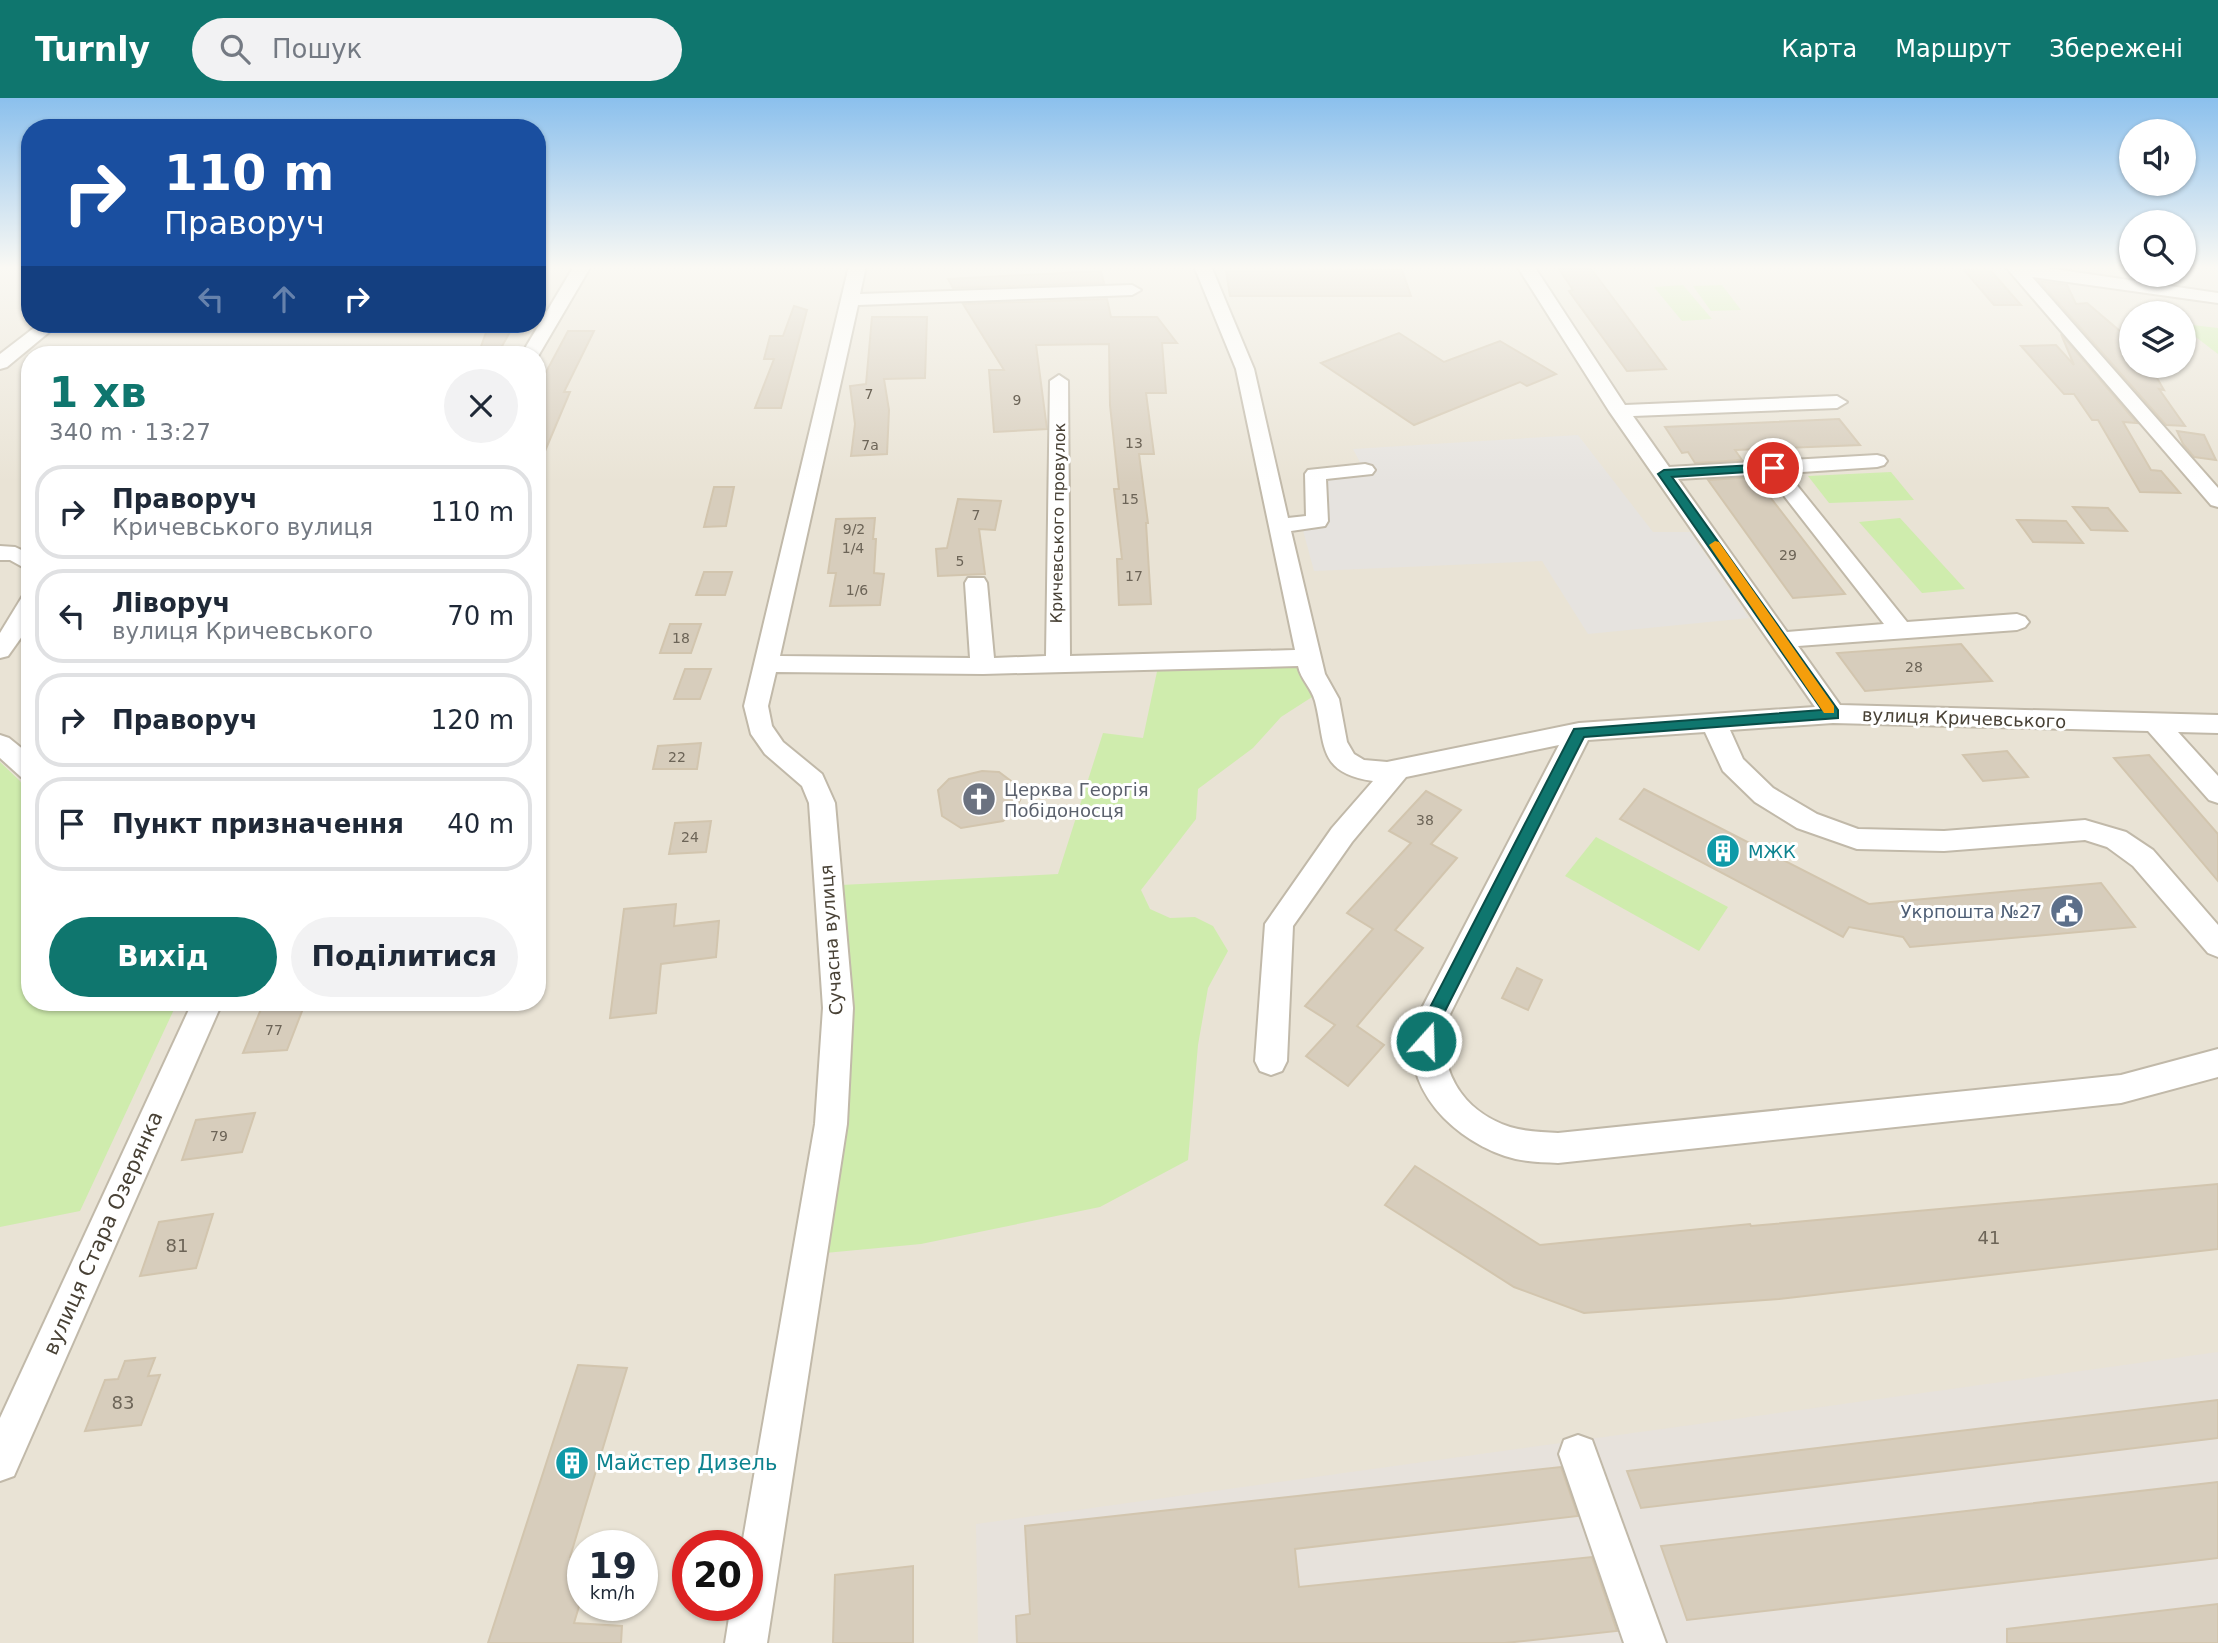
<!DOCTYPE html>
<html lang="uk">
<head>
<meta charset="utf-8">
<style>
  body { margin:0; font-family:"DejaVu Sans",sans-serif; background:#f2f2f3; color:#1f2937; height:100vh; display:flex; flex-direction:column; font-size:26px; white-space:nowrap }
  * { box-sizing:border-box; margin:0 }
  p { font-size:23px; color:#747a83 }
  .icon { flex:none; width:38px; height:38px; fill:none; stroke:currentColor; stroke-width:2; stroke-linecap:round; stroke-linejoin:round }
  .map { position:relative; flex:1; overflow:hidden }
  .panel { position:absolute; left:21px; top:248px; width:525px; height:665px; display:flex; flex-direction:column; background:#fff; border-radius:28px; box-shadow:0 2px 5px #0004 }
  .panel>* { flex:none }
  .banner { position:absolute; left:21px; top:21px; width:525px; height:214px; border-radius:28px; box-shadow:0 2px 5px #0004; background:#1a4fa0; color:#fff; overflow:hidden }
  .tools { position:absolute; left:2119px; top:21px; display:grid; gap:14px }
  .tools a { display:grid; place-items:center; width:77px; height:77px; border-radius:50%; background:#fff; box-shadow:0 2px 5px #0004; font-size:35px }
  .speed { position:absolute; left:567px; top:1432px; display:flex; gap:14px; font-size:35px; font-weight:700; text-align:center }
  .speed>* { display:grid; place-content:center; width:91px; height:91px; border-radius:50%; background:#fff; box-shadow:0 2px 5px #0004; line-height:1 }
  .speed small { font-size:18px; font-weight:400 }
  .speed .limit { border:10px solid #d22; background:#fff; color:#111 }
  .pin { position:absolute; display:grid; place-items:center; width:60px; height:60px; color:#fff; margin:-30px; border:4px solid #fff; border-radius:50%; box-shadow:0 2px 7px #0007 }
  .me { position:absolute; width:77px; margin:-38px; rotate:20deg; stroke-linejoin:round; filter:drop-shadow(0 0 5px #0008) }
  .turn { display:flex; align-items:center; gap:24px; height:147px; padding:0 28px; font-size:32px }
  .turn .icon { width:91px; height:91px; stroke-width:2.5 }
  .turn b { display:block; font-size:49px; line-height:60px }
  .lanes { display:flex; align-items:center; height:66px; padding:0 28px; background:#0003; justify-content:center; gap:35px; direction:ltr }
  .lanes .off { opacity:.35 }
  .round { display:grid; place-items:center; flex:none; width:74px; height:74px; border-radius:37px; background:#f2f2f3 }
  .headline { display:flex; align-items:center; justify-content:space-between; height:119px; padding:0 28px }
  h1 { font-size:42px; font-weight:800; line-height:52px; color:#0f766e }
  .cta { display:flex; gap:14px; margin-top:auto; padding:14px 28px }
  .cta a { flex:1; height:80px; border-radius:42px; background:#0f766e; color:#fff; font-size:28px; font-weight:800; line-height:80px; text-align:center }
  .cta a+a { background:#f2f2f3; color:#1f2937 }
  ul { padding:0; list-style:none }
  li { display:flex; align-items:center; gap:21px; height:94px; margin:0 14px 10px; padding:0 14px; border:4px solid #e0e1e3; border-radius:28px }
  li div { flex:1 }
  li b { display:block; font-size:26px }
  li em { font-style:normal }
  header { display:flex; align-items:center; gap:42px; box-sizing:border-box; height:98px; padding:0 35px; background:#0f766e; color:#fff }
  header strong { font-size:33px }
  nav { display:flex; gap:38px; margin-inline-start:auto; font-size:24px }
  .search { width:490px; height:63px; background:#f2f2f3; display:flex; align-items:center; gap:18px; box-sizing:border-box; padding:0 24px; border-radius:38px; color:#747a83; font-size:26px }
  .map>svg:first-child { display:block }
  .residential { fill:#e9e3d5; fill-rule:evenodd }
  .industrial { fill:#e7e2dc }
  .green { fill:#cfecad }
  .parking { fill:#e6e3df }
  .building { fill:#d7cdbc; stroke:#d2c5ae; stroke-width:2 }
  .lines { fill:none; stroke-linecap:round; stroke-linejoin:round }
  .minor-casing { stroke:#c1b9a9; stroke-width:4 }
  .minor { fill:#fff; fill-rule:evenodd }
  .route { fill:#0f766e; stroke:#0a4d48; stroke-width:2 }
  .slow { fill:#f59e0b }
  .labels { text-anchor:middle; dominant-baseline:central; stroke-width:6; stroke-linejoin:round; paint-order:stroke }
  .number-label { font-size:14px; fill:#6c6457 }
  .far-street-label { font-size:16px; fill:#484135; stroke:#fff }
  .street-label { font-size:18px; fill:#484135; stroke:#fff }
  .worship-label { font-size:18px; fill:#5b616d; stroke:#fff; text-anchor:start }
  .culture-label { font-size:18px; fill:#0d838f; stroke:#fff; text-anchor:start }
  .service-label { font-size:18px; fill:#4e5e75; stroke:#fff; text-anchor:end }
  .near-number-label { font-size:18px; fill:#6c6457 }
  .near-street-label { font-size:21px; fill:#484135; stroke:#fff }
  .near-culture-label { font-size:21px; fill:#0d838f; stroke:#fff; text-anchor:start }
</style>
</head>
<body>
<header>
<strong>Turnly</strong>
<div class="search"><svg class="icon" aria-label="search" viewBox="0 0 24 24"><circle cx="10" cy="10" r="6"/><path d="M15 15l6 6"/></svg>Пошук</div>
<nav><a>Карта</a><a>Маршрут</a><a>Збережені</a></nav>
</header>
<div class="map">
<svg width="2218" height="1545" viewBox="0 0 2218 1545">
  <rect width="100%" height="100%" fill="#f5f1e7"/>
  <!-- residential -->
  <path class="residential" d="M 0,168 L 30,168 L 30,226 L 537,226 L 537,168 L 2131,168 L 2132,177 L 2184,177 L 2184,168 L 2218,168 L 2218,1545 L 0,1545 ZM 2132,215 L 2184,215 L 2184,268 L 2132,268 ZM 30,257 L 537,257 L 537,905 L 30,905 ZM 583,1447 L 642,1447 L 642,1507 L 583,1507 ZM 688,1447 L 747,1447 L 747,1507 L 688,1507 Z"/>
  <!-- industrial -->
  <path class="industrial" d="M 2218,1254 L 2218,1545 L 978,1545 L 976,1426 Z"/>
  <!-- green -->
  <g class="green">
    <path d="M 1683,187 L 1712,221 L 1682,223 L 1654,189 Z"/>
    <path d="M 1722,187 L 1741,212 L 1711,213 L 1693,188 Z"/>
    <path d="M 2184,226 L 2218,230 L 2218,256 L 2184,230 Z"/>
    <path d="M 1891,374 L 1914,402 L 1829,405 L 1808,378 Z"/>
    <path d="M 1900,420 L 1965,491 L 1922,495 L 1859,424 Z"/>
    <path d="M 1308,560 L 1323,592 L 1281,619 L 1253,650 L 1198,691 L 1196,721 L 1141,792 L 1150,811 L 1170,820 L 1195,819 L 1213,828 L 1228,853 L 1208,890 L 1198,947 L 1188,1062 L 1100,1109 L 921,1146 L 825,1155 L 847,1025 L 841,787 L 1058,776 L 1103,635 L 1143,640 L 1159,564 Z"/>
    <path d="M 0,664 L 20,683 L 30,702 L 30,905 L 177,905 L 80,1113 L 0,1129 Z"/>
    <path d="M 1596,739 L 1728,809 L 1699,853 L 1565,778 Z"/>
  </g>
  <!-- parking -->
  <path class="parking" d="M 1578,337 L 1653,434 L 1690,434 L 1749,520 L 1588,536 L 1542,463 L 1314,473 L 1301,425 L 1317,423 L 1315,376 L 1364,372 L 1353,351 Z"/>
  <!-- building -->
  <g class="building">
    <path d="M 1557,168 L 1589,168 L 1666,271 L 1627,273 L 1569,193 L 1573,192 Z"/>
    <path d="M 1402,172 L 1411,198 L 1230,198 L 1226,173 Z"/>
    <path d="M 1964,172 L 1991,173 L 2021,207 L 1994,207 Z"/>
    <path d="M 1101,173 L 1104,185 L 953,190 L 948,181 Z"/>
    <path d="M 2039,183 L 2067,187 L 2076,206 L 2087,205 L 2121,234 L 2132,256 L 2132,268 L 2150,268 L 2164,292 L 2159,291 L 2185,328 L 2166,327 Z"/>
    <path d="M 1107,201 L 1111,219 L 1157,219 L 1177,245 L 1162,245 L 1166,295 L 1146,295 L 1154,356 L 1139,356 L 1148,425 L 1146,425 L 1151,506 L 1119,507 L 1117,461 L 1122,461 L 1114,391 L 1119,391 L 1110,307 L 1109,246 L 1036,247 L 1047,331 L 994,334 L 989,272 L 1004,272 L 963,206 Z"/>
    <path d="M 794,208 L 807,212 L 781,310 L 755,310 L 774,261 L 764,261 L 770,238 L 783,238 Z"/>
    <path d="M 872,219 L 927,219 L 925,280 L 884,281 L 889,312 L 887,356 L 851,358 L 855,326 L 850,288 L 866,286 Z"/>
    <path d="M 514,227 L 497,257 L 478,257 L 488,229 Z"/>
    <path d="M 568,233 L 594,233 L 564,294 L 570,294 L 537,372 L 537,291 Z"/>
    <path d="M 1399,235 L 1444,264 L 1500,243 L 1556,276 L 1527,288 L 1520,284 L 1414,327 L 1321,265 Z"/>
    <path d="M 2061,236 L 2137,325 L 2123,324 L 2151,372 L 2161,373 L 2180,395 L 2140,394 L 2098,322 L 2092,322 L 2074,296 L 2064,296 L 2021,248 L 2056,247 L 2074,267 Z"/>
    <path d="M 1839,321 L 1860,347 L 1735,352 L 1742,362 L 1695,365 L 1688,354 L 1682,355 L 1665,329 Z"/>
    <path d="M 2177,333 L 2204,337 L 2216,362 L 2194,359 L 2183,346 Z"/>
    <path d="M 1755,379 L 1770,399 L 1845,496 L 1793,500 L 1708,382 Z"/>
    <path d="M 714,389 L 734,389 L 726,428 L 704,429 Z"/>
    <path d="M 958,401 L 1001,403 L 995,432 L 979,431 L 985,476 L 938,478 L 936,451 L 947,450 Z"/>
    <path d="M 2073,409 L 2108,410 L 2127,433 L 2091,432 Z"/>
    <path d="M 875,420 L 873,441 L 876,441 L 874,475 L 884,476 L 880,507 L 830,508 L 836,475 L 828,475 L 836,421 Z"/>
    <path d="M 2017,422 L 2066,423 L 2083,445 L 2033,444 Z"/>
    <path d="M 704,474 L 732,474 L 725,497 L 696,497 Z"/>
    <path d="M 670,526 L 701,526 L 691,555 L 660,555 Z"/>
    <path d="M 1961,546 L 1992,583 L 1865,593 L 1837,555 Z"/>
    <path d="M 685,571 L 711,571 L 700,601 L 674,601 Z"/>
    <path d="M 701,645 L 697,671 L 653,671 L 658,648 Z"/>
    <path d="M 2007,653 L 2028,679 L 1983,683 L 1963,657 Z"/>
    <path d="M 2149,657 L 2218,736 L 2218,783 L 2114,660 Z"/>
    <path d="M 982,673 L 999,674 L 1015,686 L 1022,698 L 1015,712 L 1003,723 L 961,730 L 942,718 L 938,692 L 949,681 Z"/>
    <path d="M 1644,691 L 1869,806 L 2101,785 L 2135,829 L 1910,849 L 1903,839 L 1849,829 L 1843,839 L 1620,721 Z"/>
    <path d="M 1426,693 L 1461,712 L 1431,746 L 1457,760 L 1395,832 L 1423,850 L 1357,928 L 1384,947 L 1348,988 L 1306,958 L 1335,927 L 1305,908 L 1373,831 L 1347,815 L 1411,745 L 1389,733 Z"/>
    <path d="M 711,723 L 706,754 L 669,756 L 675,725 Z"/>
    <path d="M 676,806 L 674,828 L 719,823 L 716,859 L 661,866 L 656,915 L 610,920 L 624,811 Z"/>
    <path d="M 1517,870 L 1542,882 L 1528,912 L 1502,900 Z"/>
    <path d="M 304,908 L 287,952 L 243,955 L 261,911 Z"/>
    <path d="M 255,1015 L 242,1054 L 182,1062 L 196,1022 Z"/>
    <path d="M 1415,1068 L 1540,1147 L 1750,1126 L 1751,1128 L 2218,1086 L 2218,1151 L 1779,1201 L 1584,1215 L 1514,1189 L 1385,1107 Z"/>
    <path d="M 213,1116 L 196,1170 L 140,1178 L 159,1124 Z"/>
    <path d="M 155,1260 L 148,1278 L 160,1277 L 141,1327 L 85,1333 L 105,1282 L 118,1281 L 125,1263 Z"/>
    <path d="M 578,1267 L 627,1270 L 570,1459 L 583,1460 L 583,1495 L 574,1525 L 622,1528 L 621,1545 L 488,1545 Z"/>
    <path d="M 2218,1302 L 2218,1340 L 1641,1410 L 1627,1373 Z"/>
    <path d="M 1561,1369 L 1578,1418 L 1295,1451 L 1299,1489 L 1592,1459 L 1617,1533 L 1505,1545 L 1017,1545 L 1016,1518 L 1030,1516 L 1025,1428 Z"/>
    <path d="M 2218,1384 L 2218,1460 L 1687,1522 L 1661,1448 Z"/>
    <path d="M 913,1468 L 913,1545 L 833,1545 L 835,1477 Z"/>
    <path d="M 2218,1506 L 2218,1545 L 2007,1545 L 2007,1531 Z"/>
  </g>
  <g class="lines">
    <!-- minor casing -->
    <g class="minor-casing">
      <g id="minor">
        <path d="M 574,168 L 591,168 L 537,260 L 537,257 L 521,257 Z"/>
        <path d="M 849,168 L 866,168 L 860,196 L 1132,187 L 1141,192 L 1132,197 L 858,207 L 780,558 L 970,560 L 965,485 L 968,480 L 984,480 L 987,485 L 994,560 L 1046,558 L 1050,283 L 1059,277 L 1068,283 L 1070,558 L 1295,552 L 1236,271 L 1194,168 L 1211,168 L 1254,271 L 1288,420 L 1306,418 L 1305,376 L 1308,372 L 1365,366 L 1372,368 L 1375,372 L 1372,376 L 1326,381 L 1328,423 L 1325,428 L 1291,433 L 1325,576 L 1339,601 L 1347,644 L 1354,656 L 1364,662 L 1387,664 L 1579,625 L 1815,609 L 1609,313 L 1517,168 L 1534,168 L 1625,307 L 1837,298 L 1847,304 L 1837,310 L 1633,318 L 1669,369 L 1877,357 L 1884,359 L 1887,363 L 1884,367 L 1877,369 L 1787,375 L 1907,524 L 2017,516 L 2025,519 L 2029,524 L 2025,529 L 2017,532 L 1798,548 L 1840,607 L 2218,617 L 2218,635 L 2178,634 L 2218,678 L 2218,705 L 2209,702 L 2148,633 L 1833,625 L 1730,632 L 1743,661 L 1773,690 L 1817,716 L 1858,731 L 1944,733 L 2085,722 L 2126,734 L 2153,752 L 2218,827 L 2218,859 L 2208,855 L 2133,768 L 2107,749 L 2085,742 L 1944,753 L 1857,751 L 1797,730 L 1755,704 L 1723,673 L 1705,634 L 1588,642 L 1448,920 C 1435,969 1461,1013 1510,1029 C 1526,1034 1542,1034 1558,1035 L 2121,977 L 2218,951 L 2218,979 L 2121,1005 L 1558,1065 C 1540,1064 1523,1064 1505,1058 C 1444,1037 1390,976 1422,910 L 1559,647 L 1406,679 L 1352,744 L 1293,828 L 1287,963 L 1282,973 L 1271,977 L 1260,973 L 1255,963 L 1265,826 L 1332,730 L 1373,683 C 1316,675 1326,645 1315,603 C 1311,589 1301,582 1298,568 L 983,576 L 776,574 L 768,608 L 772,628 L 783,644 L 822,676 L 835,705 L 853,910 L 847,1026 L 767,1545 L 725,1545 L 731,1507 L 747,1507 L 747,1447 L 742,1447 L 815,1026 L 823,910 L 809,705 L 802,688 L 765,656 L 751,636 L 744,608 ZM 1767,376 L 1884,526 L 1787,534 L 1678,381 Z"/>
        <path d="M 2005,168 L 2040,169 L 2218,195 L 2218,205 L 2032,179 L 2218,390 L 2218,409 L 2211,407 Z"/>
        <path d="M 39,226 L 59,226 L 7,269 L 0,271 L 0,256 Z"/>
        <path d="M 0,448 L 15,449 L 30,456 L 30,473 L 10,462 L 0,462 Z"/>
        <path d="M 30,497 L 30,527 L 8,558 L 0,560 L 0,535 L 22,499 Z"/>
        <path d="M 0,637 L 9,640 L 30,657 L 30,681 L 21,679 L 0,660 Z"/>
        <path d="M 192,905 L 222,905 L 14,1378 L 0,1383 L 0,1320 Z"/>
        <path d="M 1578,1337 L 1592,1342 L 1666,1545 L 1624,1545 L 1559,1356 L 1564,1342 Z"/>
      </g>
    </g>
    <!-- minor -->
    <use href="#minor" class="minor"/>
  </g>
  <!-- sky -->
  <linearGradient id="sky" x2="0" y2="1"><stop stop-color="#8bc0ed"/><stop offset="0.44" stop-color="#faf9f4"/><stop offset="1" stop-color="#faf9f4" stop-opacity="0"/></linearGradient>
  <rect width="2218" height="385" fill="url(#sky)"/>
  <!-- route -->
  <path class="route" d="M 1773,366 L 1777,367 L 1777,372 L 1672,379 L 1838,612 L 1838,620 L 1584,639 L 1442,919 L 1433,948 L 1426,950 L 1420,948 L 1418,943 L 1425,919 L 1574,631 L 1822,612 L 1658,376 L 1664,372 Z"/>
  <!-- slow -->
  <path class="slow" d="M 1715,443 L 1719,444 L 1834,608 L 1834,615 L 1824,615 L 1709,447 Z"/>
  <!-- icons -->
  <defs>
    <g id="church-disc" transform="scale(1.75)"><circle r="9.5" fill="#6b7280" stroke="#fff"/><path d="M-1.2-6h2.4v3.5h3.3v2.4h-3.3V6h-2.4V-.1h-3.3v-2.4h3.3Z" fill="#fff"/></g>
    <g id="building-disc" transform="scale(1.75)"><circle r="9.5" fill="#0f9aa8" stroke="#fff"/><path d="M-4-6H4V6H1V3H-1V6H-4ZM-2.5-4.3h1.7v1.8h-1.7ZM.8-4.3h1.7v1.8H.8ZM-2.5-1h1.7V.8h-1.7ZM.8-1h1.7V.8H.8Z" fill="#fff"/></g>
    <g id="civic-disc" transform="scale(1.75)"><circle r="9.5" fill="#5c6f8a" stroke="#fff"/><path d="M-.6-6.5H3V-4.5H.6V-3L4-1V1h2V6H-6V1h2V-1L-.6-3ZM-1.2 2.5V6h2.4V2.5Z" fill="#fff"/></g>
  </defs>
  <g fill-rule="evenodd">
    <use href="#church-disc" x="979" y="701"/>
    <use href="#building-disc" x="1723" y="753"/>
    <use href="#civic-disc" x="2067" y="813"/>
    <use href="#building-disc" x="572" y="1365"/>
  </g>
  <g class="labels">
    <!-- number labels -->
    <g class="number-label">
      <text x="869" y="296">7</text>
      <text x="1017" y="302">9</text>
      <text x="1134" y="345">13</text>
      <text x="870" y="347">7а</text>
      <text x="1130" y="401">15</text>
      <text x="976" y="417">7</text>
      <text x="854" y="431">9/2</text>
      <text x="853" y="450">1/4</text>
      <text x="1788" y="457">29</text>
      <text x="960" y="463">5</text>
      <text x="1134" y="478">17</text>
      <text x="857" y="492">1/6</text>
      <text x="681" y="540">18</text>
      <text x="1914" y="569">28</text>
      <text x="677" y="659">22</text>
      <text x="1425" y="722">38</text>
      <text x="690" y="739">24</text>
      <text x="274" y="932">77</text>
      <text x="219" y="1038">79</text>
    </g>
    <!-- far-street labels -->
    <g class="far-street-label">
      <text transform="translate(1058 425) rotate(-89)">Кричевського провулок</text>
    </g>
    <!-- street labels -->
    <g class="street-label">
      <text transform="translate(1964 620) rotate(2)">вулиця Кричевського</text>
      <text transform="translate(831 842) rotate(-94)">Сучасна вулиця</text>
    </g>
    <!-- worship labels -->
    <g class="worship-label">
      <text x="1004" y="691">Церква Георгія<tspan x="1004" dy="21">Побідоносця</tspan></text>
    </g>
    <!-- culture labels -->
    <g class="culture-label">
      <text x="1748" y="753">МЖК</text>
    </g>
    <!-- service labels -->
    <g class="service-label">
      <text x="2042" y="813">Укрпошта №27</text>
    </g>
    <!-- near-number labels -->
    <g class="near-number-label">
      <text x="1989" y="1139">41</text>
      <text x="177" y="1147">81</text>
      <text x="123" y="1304">83</text>
    </g>
    <!-- near-street labels -->
    <g class="near-street-label">
      <text transform="translate(103 1135) rotate(-66)">вулиця Стара Озерянка</text>
    </g>
    <!-- near-culture labels -->
    <g class="near-culture-label">
      <text x="596" y="1365">Майстер Дизель</text>
    </g>
  </g>
</svg>
<div class="tools">
<a><svg class="icon" aria-label="sound" viewBox="0 0 24 24"><path d="M4 9h4l5-4v14l-5-4H4zM17 9q2 3 0 6"/></svg></a>
<a><svg class="icon" aria-label="search" viewBox="0 0 24 24"><circle cx="10" cy="10" r="6"/><path d="M15 15l6 6"/></svg></a>
<a><svg class="icon" aria-label="layers" viewBox="0 0 24 24"><path d="M12 4l9 5-9 5-9-5zM3 14l9 5 9-5"/></svg></a>
</div>
<div class="speed"><div>19<small>km/h</small></div><div class="limit">20</div></div>
<div class="pin" style="left:1773px;top:370px;background:#d93025"><svg class="icon" aria-label="arrive" viewBox="0 0 24 24"><path d="M6 21V4h12l-3 4 3 4H6"/></svg></div>
<svg class="me" style="left:1426px;top:943px" viewBox="-20 -20 40 40"><circle r="17" fill="#0f766e" stroke="#fff" stroke-width="3"/><path d="M0-11L8 9 0 5-8 9z" fill="#fff"/></svg>
<div class="banner">
<div class="turn"><svg class="icon" aria-label="right" viewBox="0 0 24 24"><path d="M7 20v-9h11M14 6l5 5-5 5"/></svg><div><b>110 m</b>Праворуч</div></div>
<div class="lanes"><svg class="icon off" aria-label="left" viewBox="0 0 24 24"><path d="M17 20v-9H6M10 6l-5 5 5 5"/></svg><svg class="icon off" aria-label="ahead" viewBox="0 0 24 24"><path d="M12 20V5M6 11l6-6 6 6"/></svg><svg class="icon" aria-label="right" viewBox="0 0 24 24"><path d="M7 20v-9h11M14 6l5 5-5 5"/></svg></div>
</div>
<section class="panel">
<div class="headline"><div><h1>1 хв</h1><p>340 m · 13:27</p></div><a class="round"><svg class="icon" aria-label="close" viewBox="0 0 24 24"><path d="M6 6l12 12M18 6L6 18"/></svg></a></div>
<ul>
<li><svg class="icon" aria-label="right" viewBox="0 0 24 24"><path d="M7 20v-9h11M14 6l5 5-5 5"/></svg><div><b>Праворуч</b><p>Кричевського вулиця</p></div><em>110 m</em></li>
<li><svg class="icon" aria-label="left" viewBox="0 0 24 24"><path d="M17 20v-9H6M10 6l-5 5 5 5"/></svg><div><b>Ліворуч</b><p>вулиця Кричевського</p></div><em>70 m</em></li>
<li><svg class="icon" aria-label="right" viewBox="0 0 24 24"><path d="M7 20v-9h11M14 6l5 5-5 5"/></svg><div><b>Праворуч</b></div><em>120 m</em></li>
<li><svg class="icon" aria-label="arrive" viewBox="0 0 24 24"><path d="M6 21V4h12l-3 4 3 4H6"/></svg><div><b>Пункт призначення</b></div><em>40 m</em></li>
</ul>
<div class="cta"><a>Вихід</a><a>Поділитися</a></div>
</section>
</div>
</body>
</html>
